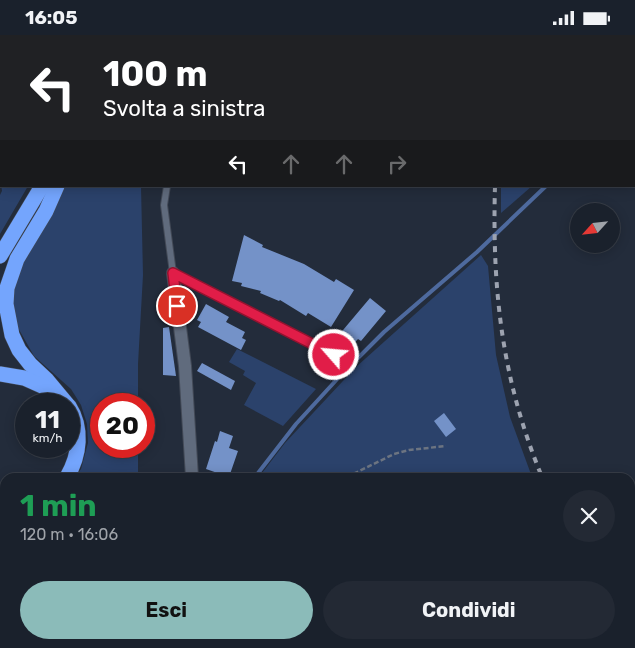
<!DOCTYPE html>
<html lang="it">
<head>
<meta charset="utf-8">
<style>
  body { margin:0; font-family:Rubik,sans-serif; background:#232934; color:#f1f3f6; height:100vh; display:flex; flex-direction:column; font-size:19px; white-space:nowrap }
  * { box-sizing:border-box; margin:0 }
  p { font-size:16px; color:#9fa3a9 }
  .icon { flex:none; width:28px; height:28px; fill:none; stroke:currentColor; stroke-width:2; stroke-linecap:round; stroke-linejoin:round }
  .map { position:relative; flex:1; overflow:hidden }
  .side { position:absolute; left:0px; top:438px; width:635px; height:176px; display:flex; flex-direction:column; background:#1a212c; border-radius:15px 15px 0 0; box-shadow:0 2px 12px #0003,0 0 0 1px #383e48 }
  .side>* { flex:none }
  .hud { position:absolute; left:0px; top:0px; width:635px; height:152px; box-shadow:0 2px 12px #0003,0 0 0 1px #383e48; background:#202124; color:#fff; overflow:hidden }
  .needle { width:32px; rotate:243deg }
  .controls { position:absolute; left:570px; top:168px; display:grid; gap:10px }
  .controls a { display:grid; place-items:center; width:50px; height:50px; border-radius:50%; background:#1a212c; box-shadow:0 2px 12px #0003,0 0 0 1px #383e48; font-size:25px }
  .speed { position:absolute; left:15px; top:358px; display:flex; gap:10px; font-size:25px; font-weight:700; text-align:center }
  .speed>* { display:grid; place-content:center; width:65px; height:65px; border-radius:50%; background:#1a212c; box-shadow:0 2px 12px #0003,0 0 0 1px #383e48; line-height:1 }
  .speed small { font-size:12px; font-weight:400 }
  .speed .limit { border:8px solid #d22; background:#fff; color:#111 }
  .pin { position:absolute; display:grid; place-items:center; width:42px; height:42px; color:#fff; margin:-21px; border:2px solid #fff; border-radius:50%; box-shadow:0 1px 5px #0007 }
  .me { position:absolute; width:55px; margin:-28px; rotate:297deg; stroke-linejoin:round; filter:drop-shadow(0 0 4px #0008) }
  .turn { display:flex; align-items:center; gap:18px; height:105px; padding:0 20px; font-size:22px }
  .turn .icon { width:65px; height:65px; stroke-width:2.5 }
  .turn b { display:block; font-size:35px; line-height:42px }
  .lanes { display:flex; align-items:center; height:48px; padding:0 20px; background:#0003; justify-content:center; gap:25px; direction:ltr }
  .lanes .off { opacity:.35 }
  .round { display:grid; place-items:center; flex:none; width:52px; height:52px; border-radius:26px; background:#232934 }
  .headline { display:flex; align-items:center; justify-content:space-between; height:85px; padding:0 20px }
  h1 { font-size:30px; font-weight:700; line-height:38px; color:#1e9e55 }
  .button { display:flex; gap:10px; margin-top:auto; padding:10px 20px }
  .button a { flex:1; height:58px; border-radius:30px; background:#8bbbb9; color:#111; font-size:20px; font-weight:700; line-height:58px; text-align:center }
  .button a+a { background:#232934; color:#f1f3f6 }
  .status { display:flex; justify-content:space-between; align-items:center; height:35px; padding:0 25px; background:#1a212c; direction:ltr }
  .status svg { height:14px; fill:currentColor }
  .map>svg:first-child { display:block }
  .green { fill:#2b426b }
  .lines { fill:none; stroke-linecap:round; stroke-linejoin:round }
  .stream { stroke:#4e6a9e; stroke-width:4 }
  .building { fill:#7492c8 }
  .lane-casing { stroke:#434a57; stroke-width:8 }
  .street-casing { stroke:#434a57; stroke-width:14 }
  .highway-casing { stroke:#434a57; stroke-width:16 }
  .path { stroke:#6c7481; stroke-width:2.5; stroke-dasharray:5 2.5; stroke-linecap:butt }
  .lane { stroke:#606b7d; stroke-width:6 }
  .street { stroke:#606b7d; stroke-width:12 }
  .highway { stroke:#74a5fd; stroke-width:15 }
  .rail { stroke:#9da3b0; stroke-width:4; stroke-dasharray:6 6; stroke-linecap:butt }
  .route-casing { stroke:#92132f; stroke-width:12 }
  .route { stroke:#e11d48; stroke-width:9 }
</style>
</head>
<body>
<div class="status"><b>16:05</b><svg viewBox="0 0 49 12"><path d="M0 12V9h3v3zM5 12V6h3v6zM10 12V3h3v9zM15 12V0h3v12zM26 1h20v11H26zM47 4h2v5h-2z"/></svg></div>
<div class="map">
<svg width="635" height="613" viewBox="0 0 635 613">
  <rect width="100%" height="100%" fill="#232c3b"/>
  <!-- green -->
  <g class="green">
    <path d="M 1,149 L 1,151 L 28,151 L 0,199 L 0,160 L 2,156 Z"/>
    <path d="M 63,151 L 141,151 L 143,240 L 138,329 L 138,369 L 101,369 L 101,411 L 138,411 L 138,442 L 75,442 L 81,434 L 88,408 L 87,389 L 81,370 L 71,354 L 34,321 L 17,291 L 12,273 L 17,233 Z"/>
    <path d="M 501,151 L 532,151 L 501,178 Z"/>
    <path d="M 481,220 L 488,231 L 496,320 L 510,382 L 532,442 L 259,442 L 285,408 L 356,332 Z"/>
    <path d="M 237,314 L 316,354 L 283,391 L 244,370 L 256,348 L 243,340 L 245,336 L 229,327 Z"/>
    <path d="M 5,484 L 5,536 L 0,532 L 0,485 Z"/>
    <path d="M 15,609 L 136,609 L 136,613 L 21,613 Z"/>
  </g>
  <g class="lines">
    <!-- stream -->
    <g class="stream">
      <path d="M 634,41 L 635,38"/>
      <path d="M 255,442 L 296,389 L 340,341 L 384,297 L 477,217 L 546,151"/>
      <path d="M 189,613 L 189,609"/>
    </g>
  </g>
  <!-- building -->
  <g class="building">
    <path d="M 244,200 L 263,210 L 262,212 L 304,229 L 334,247 L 336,244 L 354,255 L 331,292 L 308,278 L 306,281 L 280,265 L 279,266 L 260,258 L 261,256 L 241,251 L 242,248 L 232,246 Z"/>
    <path d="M 370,263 L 386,276 L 361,306 L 358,304 L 351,312 L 338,301 Z"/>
    <path d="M 206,269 L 229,282 L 226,287 L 245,297 L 242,303 L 246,305 L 241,315 L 198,292 L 201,287 L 197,285 Z"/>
    <path d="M 169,292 L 176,341 L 163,340 L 163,293 Z"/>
    <path d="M 202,328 L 235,346 L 231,355 L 197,336 Z"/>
    <path d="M 444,378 L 456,394 L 446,402 L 434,386 Z"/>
    <path d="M 220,396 L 233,401 L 229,413 L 238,416 L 229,442 L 206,434 L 215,406 L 217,407 Z"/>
  </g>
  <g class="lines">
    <!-- lane casing -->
    <g class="lane-casing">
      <g id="lane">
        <path d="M 303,1 L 304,0"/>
        <path d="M 167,151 L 164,170 L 173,238 L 334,320"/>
      </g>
    </g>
    <!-- street casing -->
    <g class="street-casing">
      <g id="street">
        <path d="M 173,238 L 185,331 L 192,442"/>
        <path d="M 630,556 L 635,546"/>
        <path d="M 0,564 L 5,557"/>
        <path d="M 196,613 L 196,609"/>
        <path d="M 598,613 L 601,609"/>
      </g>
    </g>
    <!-- highway casing -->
    <g class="highway-casing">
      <g id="highway">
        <path d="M 134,1 L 135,0"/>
        <path d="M 57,151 L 46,176 L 17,224 L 7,253 L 6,269 L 12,300 L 19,315 L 30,329 L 47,345 L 67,369"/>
        <path d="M 0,221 L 42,151"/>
        <path d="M 0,339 L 24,343 L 53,356"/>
        <path d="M 67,442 C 80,420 83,393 69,371"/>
        <path d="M 0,472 L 5,472"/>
      </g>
    </g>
    <!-- path -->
    <path class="path" d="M 347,442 L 394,419 L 409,415 L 446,411"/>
    <!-- lane -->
    <use href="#lane" class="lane"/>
    <!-- street -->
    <use href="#street" class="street"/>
    <!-- highway -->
    <use href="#highway" class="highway"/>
    <!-- rail -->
    <g class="rail">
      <path d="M 492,0 L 492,1"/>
      <path d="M 495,151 C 492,256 502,345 542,442"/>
      <path d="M 630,583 L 635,589"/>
    </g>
  </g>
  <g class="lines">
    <!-- route casing -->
    <g class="route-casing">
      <path id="route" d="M 177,271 L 173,238 L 334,320"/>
    </g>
    <!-- route -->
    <use href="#route" class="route"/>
  </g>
</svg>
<div class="controls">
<a><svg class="needle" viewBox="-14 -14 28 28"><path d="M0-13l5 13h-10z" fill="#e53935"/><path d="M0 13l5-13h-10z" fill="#9fa3a9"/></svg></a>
</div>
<div class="speed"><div>11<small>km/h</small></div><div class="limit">20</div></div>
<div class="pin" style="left:177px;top:271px;background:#d93025"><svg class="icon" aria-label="arrive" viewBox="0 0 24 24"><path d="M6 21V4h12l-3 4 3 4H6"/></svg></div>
<svg class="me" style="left:334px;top:320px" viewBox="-20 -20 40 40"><circle r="17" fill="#e11d48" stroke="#fff" stroke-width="3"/><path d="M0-11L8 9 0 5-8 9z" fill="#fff"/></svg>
<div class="hud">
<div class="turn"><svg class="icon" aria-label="left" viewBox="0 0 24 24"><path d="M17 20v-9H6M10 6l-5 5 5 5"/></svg><div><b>100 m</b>Svolta a sinistra</div></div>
<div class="lanes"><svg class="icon" aria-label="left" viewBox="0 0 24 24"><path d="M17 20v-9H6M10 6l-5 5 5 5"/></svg><svg class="icon off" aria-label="ahead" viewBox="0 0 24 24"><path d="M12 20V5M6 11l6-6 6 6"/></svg><svg class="icon off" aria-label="ahead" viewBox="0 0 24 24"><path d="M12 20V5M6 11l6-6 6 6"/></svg><svg class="icon off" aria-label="right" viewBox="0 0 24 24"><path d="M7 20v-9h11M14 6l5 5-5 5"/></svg></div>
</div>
<section class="side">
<div class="headline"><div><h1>1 min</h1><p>120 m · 16:06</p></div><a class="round"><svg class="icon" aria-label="close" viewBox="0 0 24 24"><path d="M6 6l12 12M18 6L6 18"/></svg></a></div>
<div class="button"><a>Esci</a><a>Condividi</a></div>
</section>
</div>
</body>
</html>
